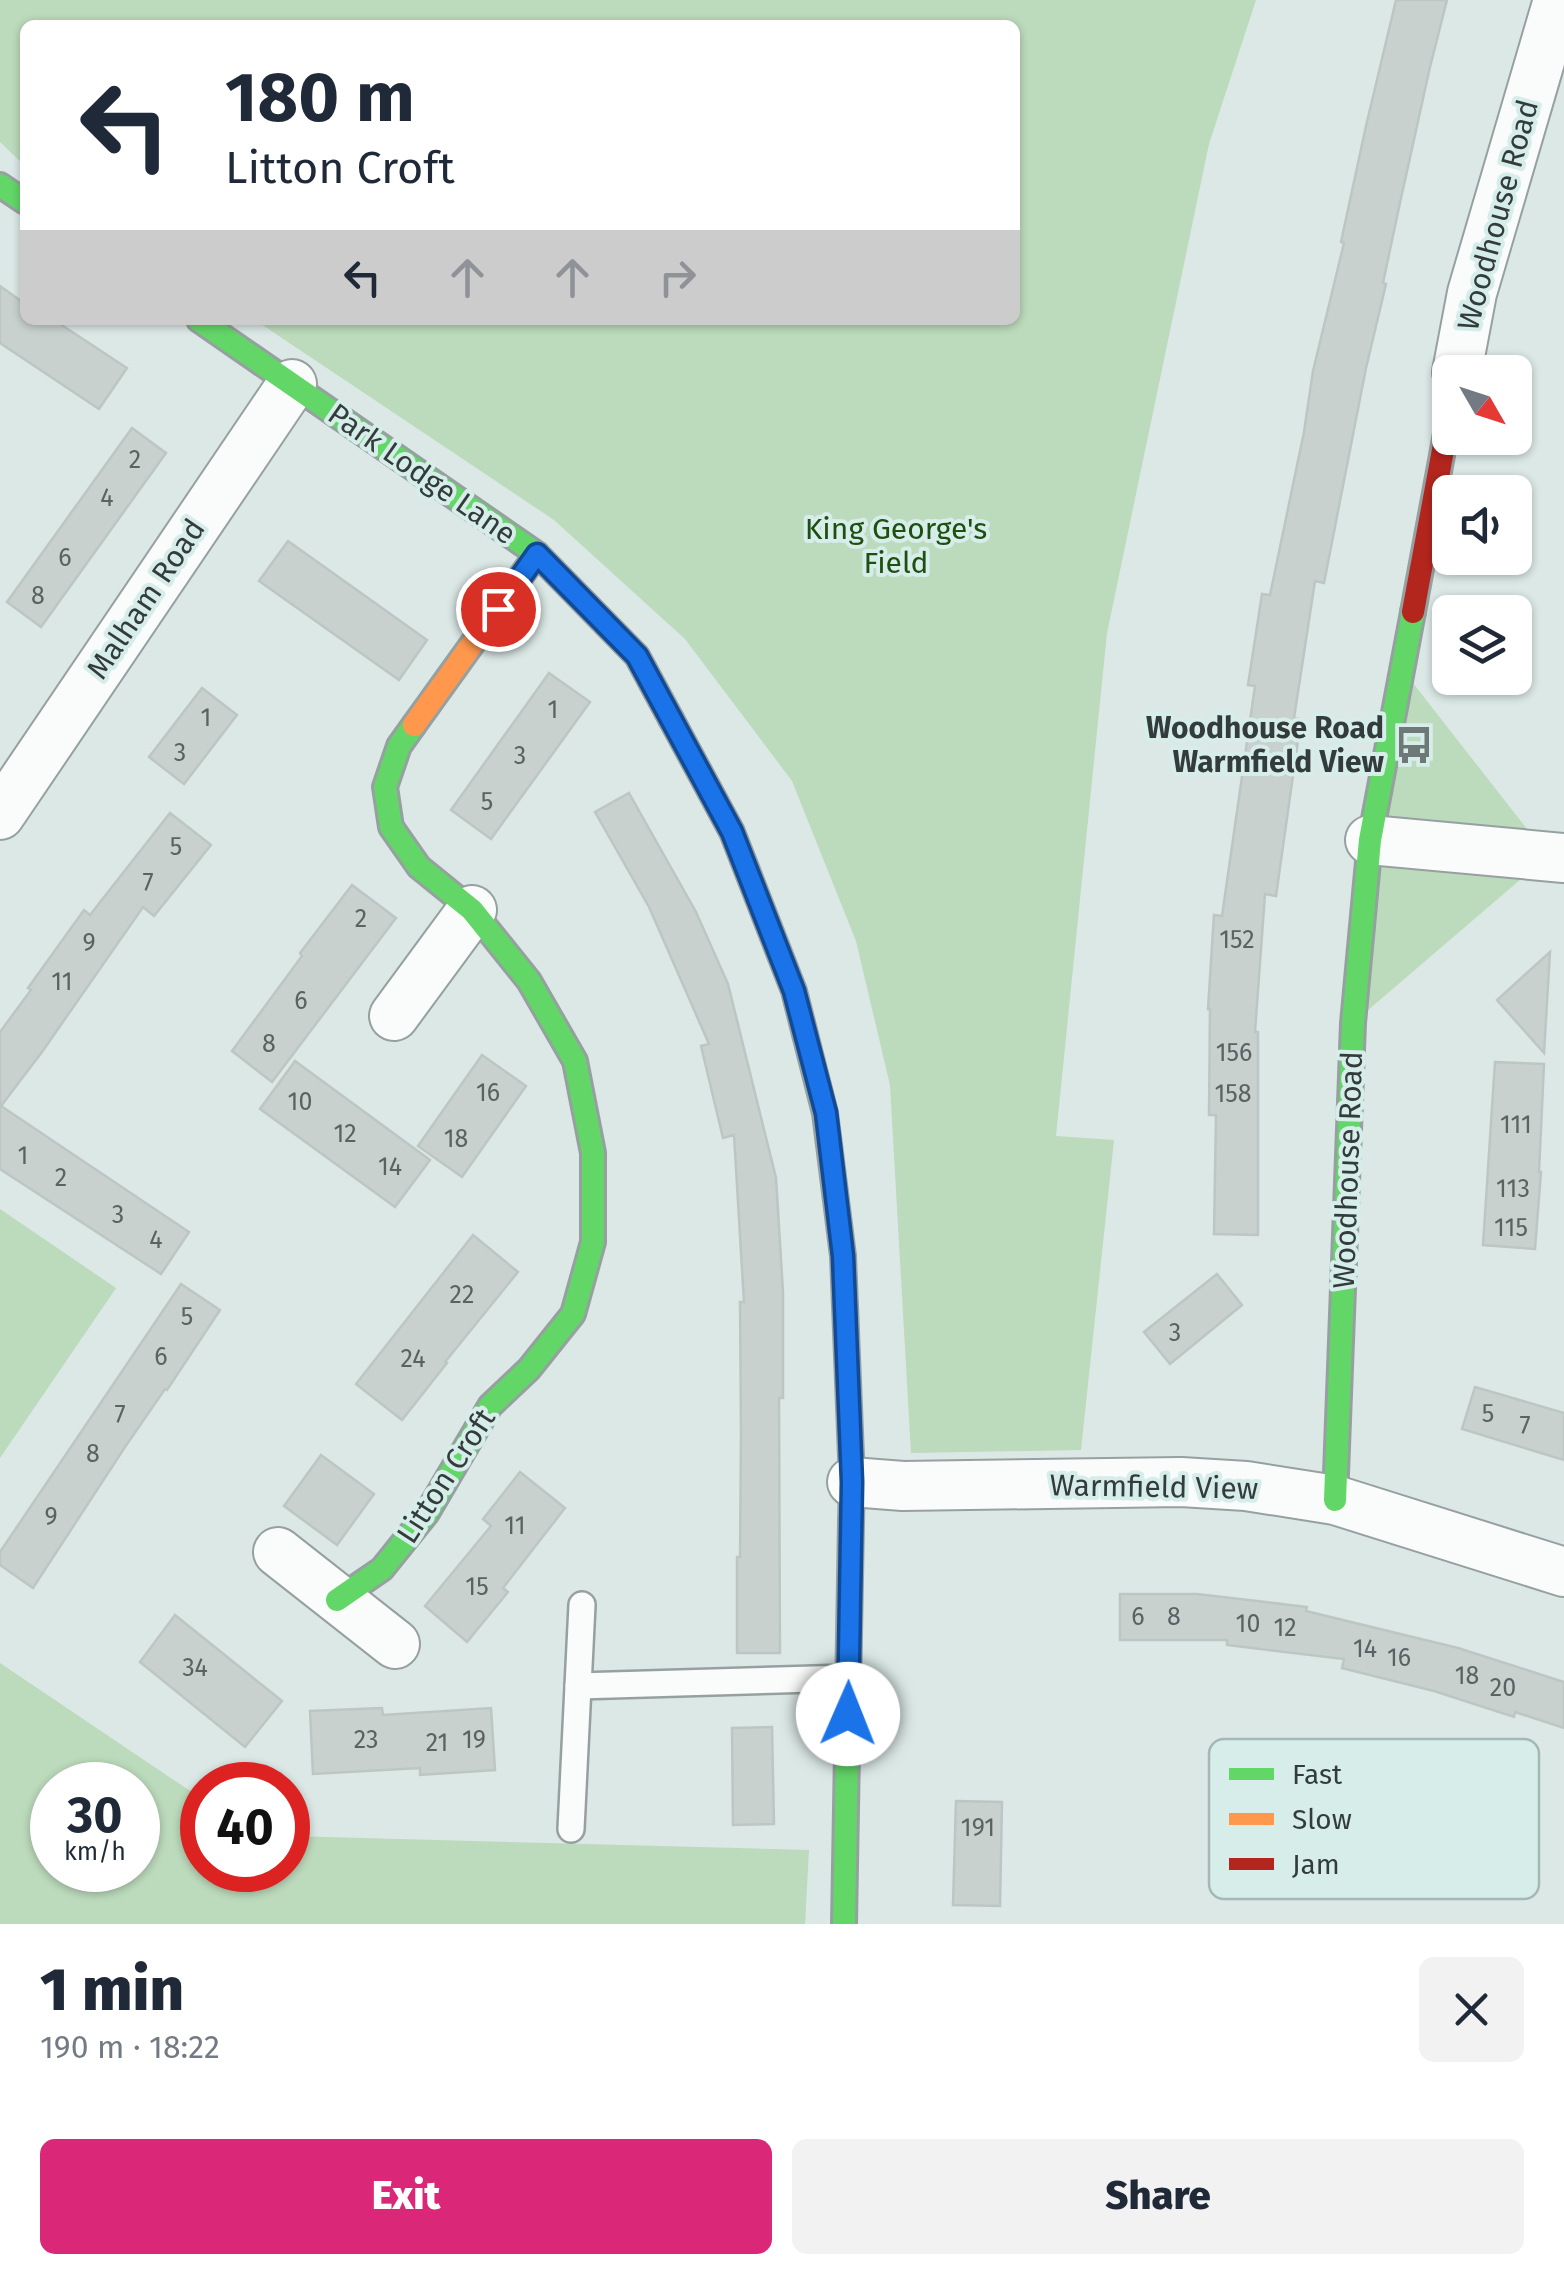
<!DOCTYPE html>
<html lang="en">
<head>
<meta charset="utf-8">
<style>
  body { margin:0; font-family:"Fira Sans",sans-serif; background:#f2f2f3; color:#1f2937; height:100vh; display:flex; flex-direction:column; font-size:38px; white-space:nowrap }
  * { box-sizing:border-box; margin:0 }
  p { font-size:32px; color:#747a83 }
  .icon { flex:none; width:55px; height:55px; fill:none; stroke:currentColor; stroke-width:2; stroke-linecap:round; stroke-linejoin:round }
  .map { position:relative; height:1924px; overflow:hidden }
  .panel { display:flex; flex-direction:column; background:#fff; flex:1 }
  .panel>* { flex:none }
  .banner { position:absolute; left:20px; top:20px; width:1000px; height:305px; border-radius:15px; box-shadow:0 2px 8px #0004; background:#fff; color:#1f2937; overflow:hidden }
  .needle { width:65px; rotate:129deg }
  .tools { position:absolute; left:1432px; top:355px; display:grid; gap:20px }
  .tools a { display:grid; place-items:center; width:100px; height:100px; border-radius:15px; background:#fff; box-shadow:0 2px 8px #0004; font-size:50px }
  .speed { position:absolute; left:30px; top:1762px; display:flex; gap:20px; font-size:50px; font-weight:700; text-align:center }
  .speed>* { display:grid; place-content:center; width:130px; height:130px; border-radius:50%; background:#fff; box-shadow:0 2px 8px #0004; line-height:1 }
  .speed small { font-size:25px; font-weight:400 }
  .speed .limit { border:15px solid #d22; background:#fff; color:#111 }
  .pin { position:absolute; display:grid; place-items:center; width:85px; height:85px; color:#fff; margin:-42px; border:5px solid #fff; border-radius:50%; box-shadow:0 2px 10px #0007 }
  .me { position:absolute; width:110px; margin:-55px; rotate:1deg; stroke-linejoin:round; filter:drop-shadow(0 0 8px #0008) }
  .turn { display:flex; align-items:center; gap:35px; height:210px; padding:0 40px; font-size:45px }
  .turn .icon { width:130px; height:130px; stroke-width:2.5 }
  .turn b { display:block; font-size:70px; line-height:85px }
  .lanes { display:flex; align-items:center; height:95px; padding:0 40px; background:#0003; justify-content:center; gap:50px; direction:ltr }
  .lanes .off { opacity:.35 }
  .round { display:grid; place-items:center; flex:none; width:105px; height:105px; border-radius:15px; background:#f2f2f3 }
  .summary { display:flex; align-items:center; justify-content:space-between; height:170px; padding:0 40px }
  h1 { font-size:60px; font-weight:800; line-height:75px }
  .cta { display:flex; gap:20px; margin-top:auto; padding:20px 40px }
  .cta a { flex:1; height:115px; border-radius:15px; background:#db2777; color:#fff; font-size:40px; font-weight:800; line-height:115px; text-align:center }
  .cta a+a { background:#f2f2f3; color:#1f2937 }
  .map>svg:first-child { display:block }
  .green { fill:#bcdabc; fill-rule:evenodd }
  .building { fill:#c8d1ce; stroke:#bdc6c3; stroke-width:2.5 }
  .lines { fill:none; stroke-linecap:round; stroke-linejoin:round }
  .lane-casing { stroke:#97a0a0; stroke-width:30 }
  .street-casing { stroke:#97a0a0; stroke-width:52 }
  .fast-casing { stroke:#97a0a0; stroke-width:28 }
  .slow-casing { stroke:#97a0a0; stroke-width:28 }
  .jam-casing { stroke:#97a0a0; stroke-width:28 }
  .lane { stroke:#fafcfb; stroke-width:25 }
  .street { stroke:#fafcfb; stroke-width:48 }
  .fast { stroke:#63d668; stroke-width:22 }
  .slow { stroke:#ff974d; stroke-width:22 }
  .jam { stroke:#b3261e; stroke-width:22 }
  .route-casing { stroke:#114b97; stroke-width:25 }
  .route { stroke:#1a73e8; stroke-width:18 }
  .labels { text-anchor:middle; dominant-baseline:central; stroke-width:8; stroke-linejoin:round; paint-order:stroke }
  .number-label { font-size:25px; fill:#5a6361 }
  .street-label { font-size:30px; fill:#333c3b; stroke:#d6edea }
  .park-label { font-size:30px; fill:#1d4f0e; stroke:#d6edea }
  .poi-label { font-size:30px; font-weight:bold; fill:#333c3b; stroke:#d6edea; text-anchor:end }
  .key { fill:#d6edea; stroke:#a5b8b6; stroke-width:2.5 }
  .key-label { font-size:28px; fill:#333c3b }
</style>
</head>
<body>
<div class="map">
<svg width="1564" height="1924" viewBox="0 0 1564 1924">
  <rect width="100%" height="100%" fill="#dbe8e6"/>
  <!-- green -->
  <g class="green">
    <path d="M 0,0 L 1256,0 L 1209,144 L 1107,633 L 1056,1136 L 1114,1140 L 1081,1450 L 911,1453 L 890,1085 L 856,941 L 792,781 L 685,639 L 554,520 L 255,320 L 1015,320 L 1015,25 L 25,25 L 25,166 L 0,142 Z"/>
    <path d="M 1402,669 L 1548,856 L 1353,1023 Z"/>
    <path d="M 0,1209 L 116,1288 L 0,1458 Z"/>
    <path d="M 0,1663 L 202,1799 L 202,1870 L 288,1870 L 288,1836 L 809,1850 L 805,1924 L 0,1924 ZM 138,1785 L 138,1870 L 52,1870 L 52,1785 Z"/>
  </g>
  <!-- building -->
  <g class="building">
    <path d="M 1396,0 L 1447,0 L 1430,67 L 1398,212 L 1383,283 L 1386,284 L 1366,368 L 1324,583 L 1315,581 L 1294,718 L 1301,719 L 1276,896 L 1265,894 L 1255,1032 L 1258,1032 L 1258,1235 L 1214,1234 L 1216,1115 L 1209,1115 L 1210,1009 L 1208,1009 L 1214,915 L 1222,916 L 1255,686 L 1248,685 L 1262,594 L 1270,595 L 1304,432 L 1313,371 L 1344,243 L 1341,242 L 1366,126 Z"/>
    <path d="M 0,286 L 25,304 L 25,320 L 54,320 L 127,368 L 99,409 L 0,343 Z"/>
    <path d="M 132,428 L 166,453 L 41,627 L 7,602 Z"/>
    <path d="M 288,541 L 427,640 L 399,680 L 259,581 Z"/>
    <path d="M 549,673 L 590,702 L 491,839 L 451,810 Z"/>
    <path d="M 202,688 L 237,715 L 184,784 L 149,757 Z"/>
    <path d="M 629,793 L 696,912 L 728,984 L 776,1178 L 783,1292 L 783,1398 L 779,1398 L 780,1653 L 737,1653 L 737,1557 L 740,1557 L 741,1433 L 740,1302 L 744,1302 L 734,1135 L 723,1138 L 701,1046 L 709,1044 L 649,907 L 595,812 Z"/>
    <path d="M 170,813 L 211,845 L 154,916 L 143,907 L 42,1052 L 1,1106 L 189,1232 L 161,1274 L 0,1169 L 0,1032 L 31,990 L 28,988 L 84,910 L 90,915 Z"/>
    <path d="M 352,885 L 396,918 L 272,1082 L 232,1051 L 302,956 L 300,953 Z"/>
    <path d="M 1550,952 L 1544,1053 L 1497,1000 Z"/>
    <path d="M 482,1055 L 526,1086 L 462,1177 L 418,1146 Z"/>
    <path d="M 295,1061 L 430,1160 L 395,1207 L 260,1109 Z"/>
    <path d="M 1495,1062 L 1544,1064 L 1539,1172 L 1541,1172 L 1535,1249 L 1483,1245 Z"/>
    <path d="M 473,1235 L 518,1272 L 445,1362 L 447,1363 L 402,1420 L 356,1384 Z"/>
    <path d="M 1217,1274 L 1242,1305 L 1170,1364 L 1144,1332 Z"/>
    <path d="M 181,1284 L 220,1310 L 167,1390 L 165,1389 L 125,1447 L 33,1588 L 0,1565 L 0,1552 Z"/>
    <path d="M 1475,1387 L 1564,1413 L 1564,1460 L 1462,1429 Z"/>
    <path d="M 321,1455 L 374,1494 L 337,1545 L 284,1506 Z"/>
    <path d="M 520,1472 L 565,1508 L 503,1588 L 508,1592 L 467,1642 L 425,1606 L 491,1526 L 483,1519 Z"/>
    <path d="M 1120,1594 L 1197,1594 L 1307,1607 L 1306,1611 L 1458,1648 L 1564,1682 L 1564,1728 L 1515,1712 L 1514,1717 L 1434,1691 L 1342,1668 L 1344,1659 L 1227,1645 L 1227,1640 L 1120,1640 Z"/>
    <path d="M 175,1615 L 282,1701 L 245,1747 L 140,1662 Z"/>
    <path d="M 382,1708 L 383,1715 L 491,1708 L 495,1770 L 420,1775 L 420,1768 L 313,1774 L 310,1711 Z"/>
    <path d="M 772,1727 L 774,1824 L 733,1825 L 732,1728 Z"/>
    <path d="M 956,1801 L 1002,1802 L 1000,1906 L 953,1905 Z"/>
  </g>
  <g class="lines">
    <!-- lane casing -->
    <g class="lane-casing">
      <g id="lane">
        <path d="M 578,1686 L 848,1678"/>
        <path d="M 571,1829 L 582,1605"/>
      </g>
    </g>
    <!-- street casing -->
    <g class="street-casing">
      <g id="street">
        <path d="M 1457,372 L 1472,293 L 1558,0"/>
        <path d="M 0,815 L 292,384"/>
        <path d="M 1370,840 L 1564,858"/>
        <path d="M 394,1016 L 472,910"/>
        <path d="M 852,1482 L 903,1486 L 1181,1482 L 1246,1486 L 1335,1500 L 1564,1572"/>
        <path d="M 278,1552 L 395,1644"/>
      </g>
    </g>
    <!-- fast casing -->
    <g class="fast-casing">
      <g id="fast">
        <path d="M 0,185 L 25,202"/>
        <path d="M 199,320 L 537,554 L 637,656 L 671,719"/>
        <path d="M 1335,1500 L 1353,1023 L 1370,840 L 1413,612"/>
        <path d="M 337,1600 L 382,1569 L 427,1513 L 490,1406 L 529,1369 L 573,1314 L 593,1242 L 593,1153 L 575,1061 L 529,981 L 472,910 L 419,867 L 391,827 L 385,787 L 399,746 L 414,725"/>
        <path d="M 844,1924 L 851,1521"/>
      </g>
    </g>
    <!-- slow casing -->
    <g class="slow-casing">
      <g id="slow">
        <path d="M 671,719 L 732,832 L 794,991 L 825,1113 L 843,1256 L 852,1482 L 851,1521"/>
        <path d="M 414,725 L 537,554"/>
      </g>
    </g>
    <!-- jam casing -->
    <g class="jam-casing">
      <path id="jam" d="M 1413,612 L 1450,412"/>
    </g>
    <!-- lane -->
    <use href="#lane" class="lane"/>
    <!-- street -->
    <use href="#street" class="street"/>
    <!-- fast -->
    <use href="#fast" class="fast"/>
    <!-- slow -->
    <use href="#slow" class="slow"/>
    <!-- jam -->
    <use href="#jam" class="jam"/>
  </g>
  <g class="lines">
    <!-- route casing -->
    <g class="route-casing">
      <path id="route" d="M 498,609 L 537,554 L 637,656 L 732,832 L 794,991 L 826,1113 L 843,1256 L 852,1482 L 848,1714"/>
    </g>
    <!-- route -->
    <use href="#route" class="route"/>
  </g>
  <!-- icons -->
  <defs>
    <g id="bus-bare" transform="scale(3)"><path d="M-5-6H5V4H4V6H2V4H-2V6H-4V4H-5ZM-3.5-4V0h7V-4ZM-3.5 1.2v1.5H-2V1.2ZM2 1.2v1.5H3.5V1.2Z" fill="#6e7877" stroke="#d6edea" stroke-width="2.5" paint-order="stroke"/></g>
  </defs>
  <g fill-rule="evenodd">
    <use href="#bus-bare" x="1414" y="745"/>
  </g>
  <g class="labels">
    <!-- number labels -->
    <g class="number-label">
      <text x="135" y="460">2</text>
      <text x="107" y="498">4</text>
      <text x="65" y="558">6</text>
      <text x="38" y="596">8</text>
      <text x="553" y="710">1</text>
      <text x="206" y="718">1</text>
      <text x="180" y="753">3</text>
      <text x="520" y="756">3</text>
      <text x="487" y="802">5</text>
      <text x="176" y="847">5</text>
      <text x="148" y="882">7</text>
      <text x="361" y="919">2</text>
      <text x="1237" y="940">152</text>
      <text x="89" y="943">9</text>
      <text x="62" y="982">11</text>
      <text x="301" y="1001">6</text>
      <text x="269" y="1044">8</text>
      <text x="1234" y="1053">156</text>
      <text x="488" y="1093">16</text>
      <text x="1233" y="1094">158</text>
      <text x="300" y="1102">10</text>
      <text x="1516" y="1125">111</text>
      <text x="345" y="1134">12</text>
      <text x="456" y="1139">18</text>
      <text x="23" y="1156">1</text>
      <text x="390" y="1167">14</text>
      <text x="61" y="1178">2</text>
      <text x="1513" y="1189">113</text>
      <text x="118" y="1215">3</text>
      <text x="1511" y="1228">115</text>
      <text x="156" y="1240">4</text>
      <text x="462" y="1295">22</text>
      <text x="187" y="1317">5</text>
      <text x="1175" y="1333">3</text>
      <text x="161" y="1357">6</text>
      <text x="413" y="1359">24</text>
      <text x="120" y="1414">7</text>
      <text x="1488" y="1414">5</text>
      <text x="1525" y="1425">7</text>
      <text x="93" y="1454">8</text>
      <text x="51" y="1517">9</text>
      <text x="515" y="1526">11</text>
      <text x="477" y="1587">15</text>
      <text x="1138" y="1617">6</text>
      <text x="1174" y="1617">8</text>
      <text x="1248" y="1624">10</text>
      <text x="1285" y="1628">12</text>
      <text x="1365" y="1649">14</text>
      <text x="1399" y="1658">16</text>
      <text x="195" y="1668">34</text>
      <text x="1467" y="1676">18</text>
      <text x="1503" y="1688">20</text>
      <text x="366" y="1740">23</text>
      <text x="474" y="1740">19</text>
      <text x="437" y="1743">21</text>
      <text x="978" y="1828">191</text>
    </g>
    <!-- street labels -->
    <g class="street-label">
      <text transform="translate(1498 215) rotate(-75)">Woodhouse Road</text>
      <text transform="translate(422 474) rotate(35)">Park Lodge Lane</text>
      <text transform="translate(146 599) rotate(-56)">Malham Road</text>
      <text transform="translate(1348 1170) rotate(-88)">Woodhouse Road</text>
      <text transform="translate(446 1476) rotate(-57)">Litton Croft</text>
      <text transform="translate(1154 1487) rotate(1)">Warmfield View</text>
    </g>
    <!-- park labels -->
    <g class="park-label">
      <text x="896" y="529">King George's<tspan x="896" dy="34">Field</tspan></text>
    </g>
    <!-- poi labels -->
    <g class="poi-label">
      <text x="1384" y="728">Woodhouse Road<tspan x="1384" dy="34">Warmfield View</tspan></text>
    </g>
  </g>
  <!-- legend -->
  <rect x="1209" y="1739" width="330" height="160" rx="15" class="key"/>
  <rect x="1229" y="1768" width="45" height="12" fill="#63d668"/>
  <rect x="1229" y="1813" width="45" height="12" fill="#ff974d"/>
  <rect x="1229" y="1858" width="45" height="12" fill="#b3261e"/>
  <g class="key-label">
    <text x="1292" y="1784">Fast</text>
    <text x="1292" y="1829">Slow</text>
    <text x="1292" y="1874">Jam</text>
  </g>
</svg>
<div class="tools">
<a><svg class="needle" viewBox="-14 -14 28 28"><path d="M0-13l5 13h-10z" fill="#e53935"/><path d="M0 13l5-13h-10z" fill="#747a83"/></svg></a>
<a><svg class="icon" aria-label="sound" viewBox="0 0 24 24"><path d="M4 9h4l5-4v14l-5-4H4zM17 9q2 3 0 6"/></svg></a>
<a><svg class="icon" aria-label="layers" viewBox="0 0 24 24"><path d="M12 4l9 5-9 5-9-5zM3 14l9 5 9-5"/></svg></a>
</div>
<div class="speed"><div>30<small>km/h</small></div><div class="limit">40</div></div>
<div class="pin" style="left:498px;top:609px;background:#d93025"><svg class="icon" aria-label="arrive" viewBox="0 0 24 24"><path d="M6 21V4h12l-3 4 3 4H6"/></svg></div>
<svg class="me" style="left:848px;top:1714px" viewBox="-20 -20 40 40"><circle r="19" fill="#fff"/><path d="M0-13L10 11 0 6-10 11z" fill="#1a73e8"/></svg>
<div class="banner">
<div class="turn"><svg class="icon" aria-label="left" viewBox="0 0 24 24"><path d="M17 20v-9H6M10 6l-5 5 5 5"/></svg><div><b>180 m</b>Litton Croft</div></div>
<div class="lanes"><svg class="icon" aria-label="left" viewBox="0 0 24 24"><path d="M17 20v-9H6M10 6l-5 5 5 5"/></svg><svg class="icon off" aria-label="ahead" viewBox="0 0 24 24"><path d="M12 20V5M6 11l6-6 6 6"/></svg><svg class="icon off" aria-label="ahead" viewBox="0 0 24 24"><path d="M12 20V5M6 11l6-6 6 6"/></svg><svg class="icon off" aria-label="right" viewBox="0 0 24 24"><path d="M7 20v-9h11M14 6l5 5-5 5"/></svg></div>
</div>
</div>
<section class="panel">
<div class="summary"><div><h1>1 min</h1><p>190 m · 18:22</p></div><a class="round"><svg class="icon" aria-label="close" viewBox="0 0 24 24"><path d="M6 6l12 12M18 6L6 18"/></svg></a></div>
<div class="cta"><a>Exit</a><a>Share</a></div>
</section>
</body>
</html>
